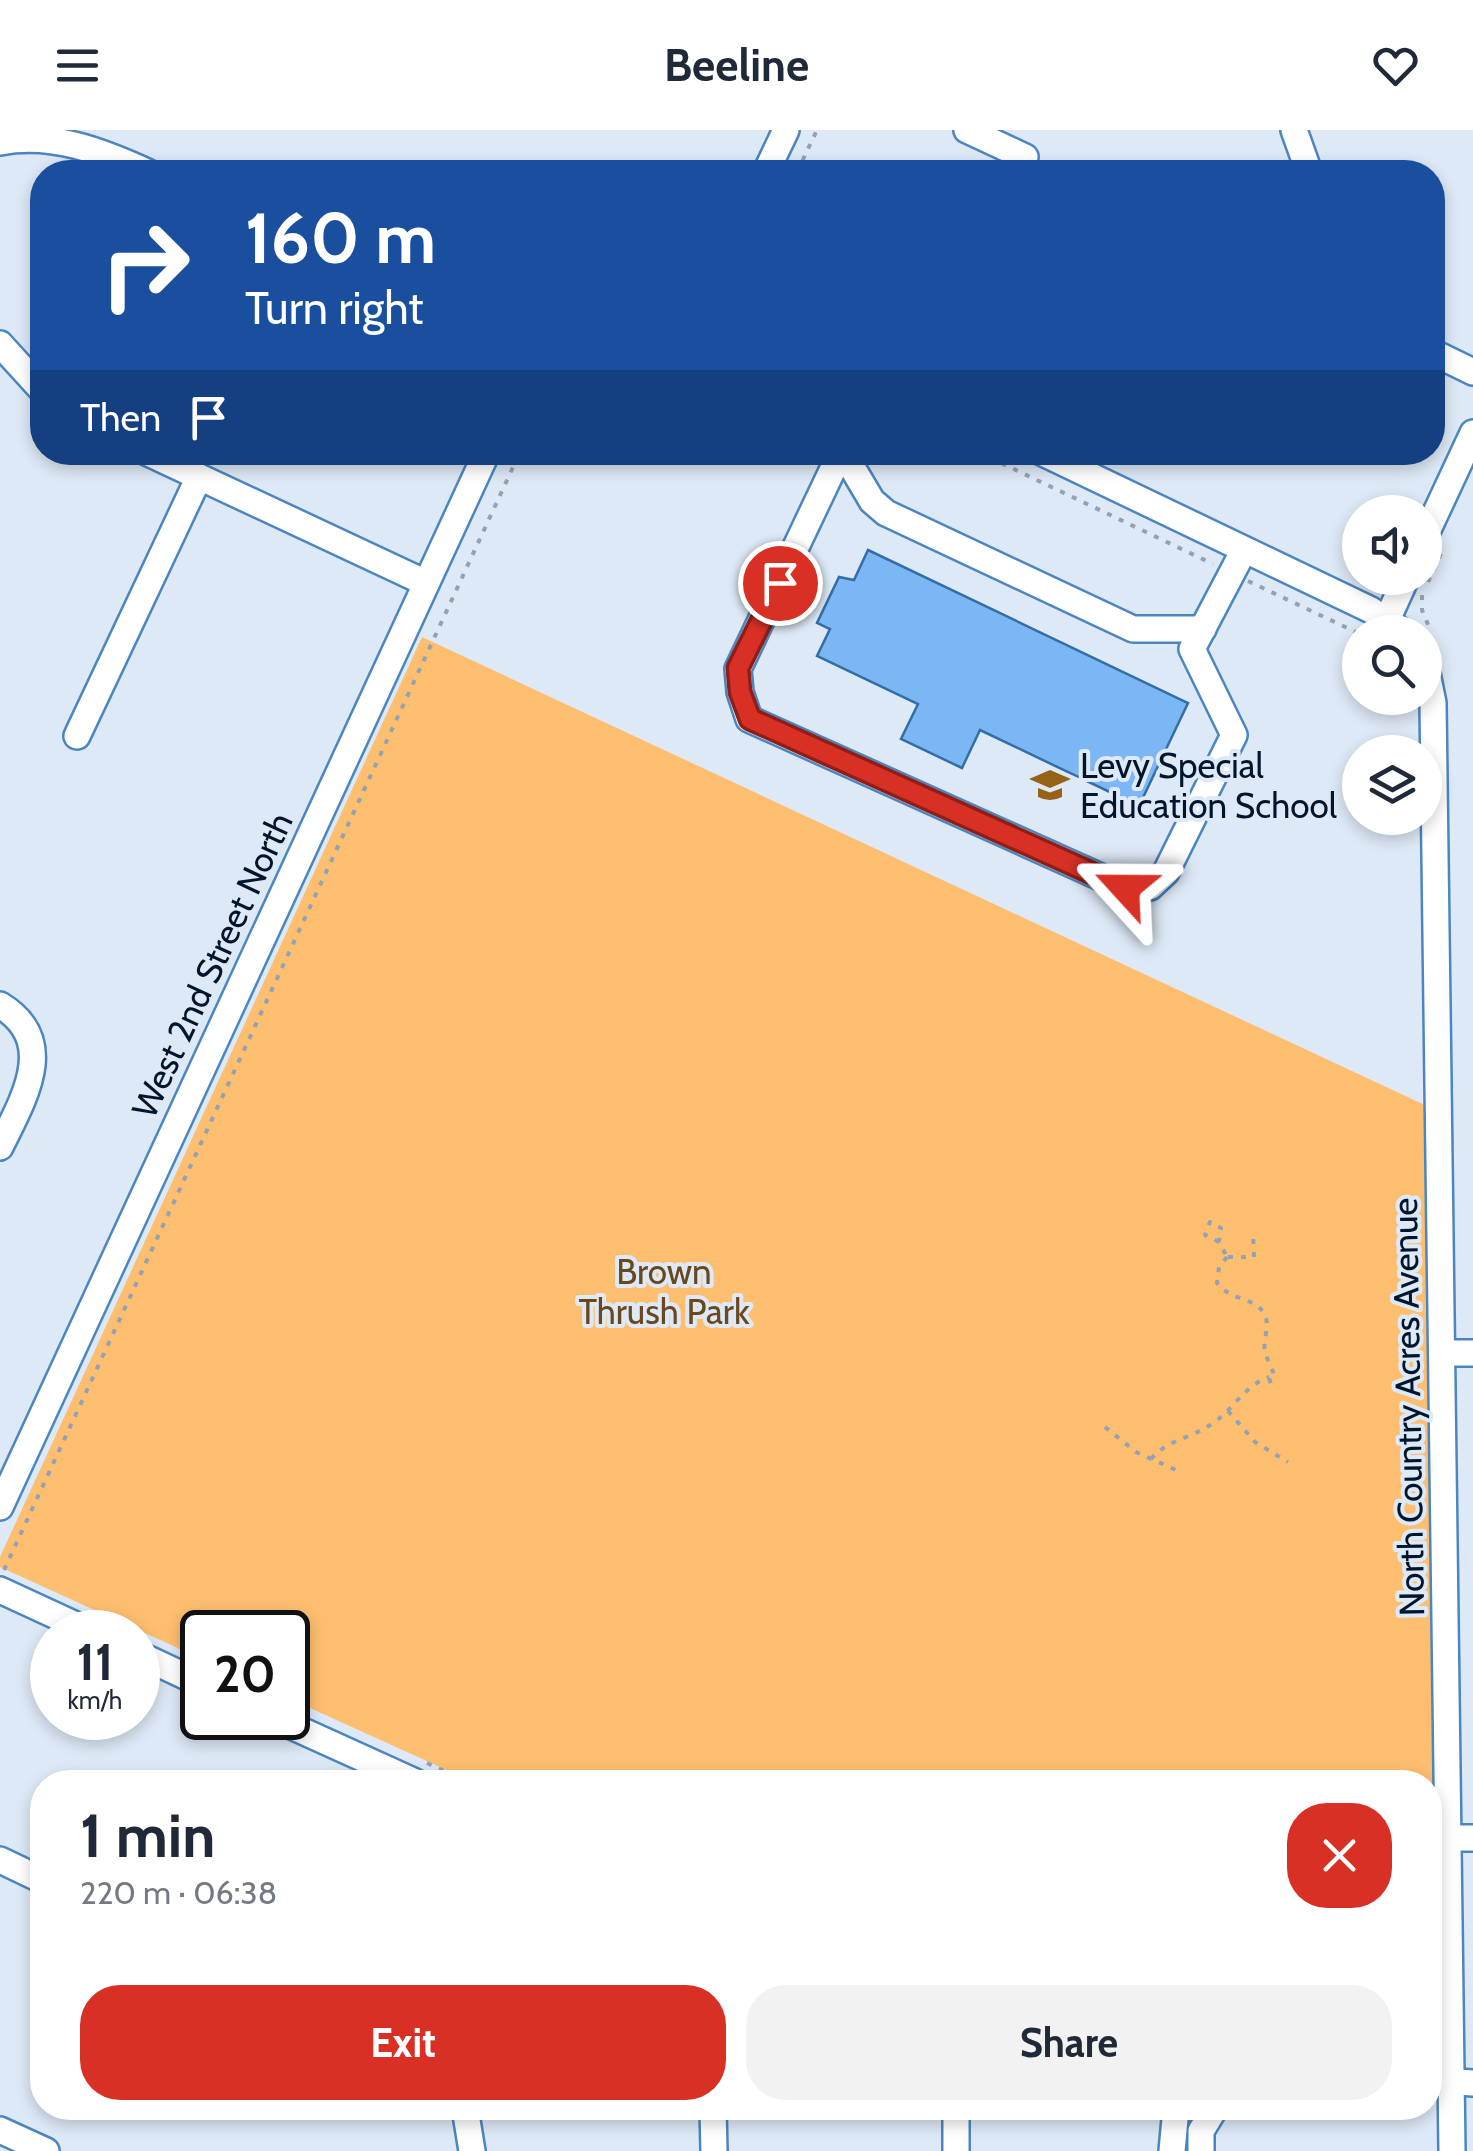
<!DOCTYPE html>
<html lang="en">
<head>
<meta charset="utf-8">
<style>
  body { margin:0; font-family:Cabin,sans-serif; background:#f2f2f3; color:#1f2937; height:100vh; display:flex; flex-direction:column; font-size:38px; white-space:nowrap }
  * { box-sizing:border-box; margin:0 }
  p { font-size:32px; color:#747a83 }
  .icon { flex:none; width:55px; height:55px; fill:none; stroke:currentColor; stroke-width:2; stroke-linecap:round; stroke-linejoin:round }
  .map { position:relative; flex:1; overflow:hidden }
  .side { position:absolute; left:30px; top:1640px; width:1412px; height:350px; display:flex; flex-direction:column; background:#fff; border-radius:40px; box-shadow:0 5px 15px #0003 }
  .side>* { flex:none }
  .top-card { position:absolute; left:30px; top:30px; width:1415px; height:305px; border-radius:40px; box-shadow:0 5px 15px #0003; background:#1a4fa0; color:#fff; overflow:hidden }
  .tools { position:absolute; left:1342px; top:365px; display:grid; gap:20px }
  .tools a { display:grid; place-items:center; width:100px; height:100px; border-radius:50%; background:#fff; box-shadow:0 5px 15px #0003; font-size:50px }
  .speed { position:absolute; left:30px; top:1480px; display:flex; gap:20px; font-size:50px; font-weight:700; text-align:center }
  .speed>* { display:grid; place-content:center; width:130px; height:130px; border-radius:50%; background:#fff; box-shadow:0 5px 15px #0003; line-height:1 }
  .speed small { font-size:25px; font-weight:400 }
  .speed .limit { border:5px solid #111; border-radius:15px; background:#fff; color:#111 }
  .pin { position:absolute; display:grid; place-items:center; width:85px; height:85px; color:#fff; margin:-42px; border:5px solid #fff; border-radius:50%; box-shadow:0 2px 10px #0007 }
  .me { position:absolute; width:110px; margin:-55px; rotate:294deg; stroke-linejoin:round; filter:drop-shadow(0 0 8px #0008) }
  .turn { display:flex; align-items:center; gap:35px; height:210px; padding:0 50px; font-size:45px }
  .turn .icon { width:130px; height:130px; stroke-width:2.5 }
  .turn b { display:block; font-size:70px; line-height:85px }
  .then { display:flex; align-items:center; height:95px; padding:0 50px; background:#0003; gap:20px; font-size:38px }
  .round { display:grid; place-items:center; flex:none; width:105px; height:105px; border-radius:40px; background:#f2f2f3 }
  .summary { display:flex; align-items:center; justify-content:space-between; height:170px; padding:0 50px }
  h1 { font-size:60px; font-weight:700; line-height:75px }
  .button { display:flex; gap:20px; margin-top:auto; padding:20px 50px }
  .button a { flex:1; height:115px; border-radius:40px; background:#d93025; color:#fff; font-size:40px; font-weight:700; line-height:115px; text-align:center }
  .button a+a { background:#f2f2f3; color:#1f2937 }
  header { display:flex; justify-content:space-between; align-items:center; height:130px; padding:0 50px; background:#fff; font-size:45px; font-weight:700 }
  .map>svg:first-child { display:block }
  .green { fill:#febe70 }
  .building { fill:#7cb7f5; stroke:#346ea7; stroke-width:2.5 }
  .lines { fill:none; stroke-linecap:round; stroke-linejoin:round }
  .minor-casing { stroke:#4c86c1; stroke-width:30 }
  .path { stroke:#93a2b2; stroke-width:4; stroke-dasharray:5 8; stroke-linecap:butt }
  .minor { stroke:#fff; stroke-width:25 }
  .route-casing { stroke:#8d1f18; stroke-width:25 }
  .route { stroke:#d93025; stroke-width:18 }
  .labels { text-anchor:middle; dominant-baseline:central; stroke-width:8; stroke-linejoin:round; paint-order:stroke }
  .poi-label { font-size:35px; fill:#01162d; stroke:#dde9f6; text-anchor:start }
  .street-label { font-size:35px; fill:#01162d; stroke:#dde9f6 }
  .park-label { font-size:35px; fill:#69481d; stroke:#dde9f6 }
</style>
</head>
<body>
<header><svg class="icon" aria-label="menu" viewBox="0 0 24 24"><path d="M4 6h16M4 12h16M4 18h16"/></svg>Beeline<svg class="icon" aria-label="heart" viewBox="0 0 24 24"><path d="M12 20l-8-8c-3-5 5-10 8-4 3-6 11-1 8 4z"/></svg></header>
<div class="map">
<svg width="1473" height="2021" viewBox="0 0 1473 2021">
  <rect width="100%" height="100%" fill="#dde9f6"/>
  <!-- green -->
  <path class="green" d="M 422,507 L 1427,976 L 1437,1679 L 1430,1689 L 1430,1652 L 473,1652 L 288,1568 L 288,1502 L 202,1502 L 202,1529 L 0,1437 L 0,1427 Z"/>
  <!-- building -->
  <path class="building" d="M 868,420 L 1188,573 L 1139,676 L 980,600 L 962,638 L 901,609 L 918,574 L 817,526 L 830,499 L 817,493 L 839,447 L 854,450 Z"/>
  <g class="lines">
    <!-- minor casing -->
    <g class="minor-casing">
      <g id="minor">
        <path d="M 967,0 L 1025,27"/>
        <path d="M 1294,0 L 1309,42"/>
        <path d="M 0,12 C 52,2 101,21 147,42"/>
        <path d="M 766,42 L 786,0"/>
        <path d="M 0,214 L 42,260"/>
        <path d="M 1432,222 L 1473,242"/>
        <path d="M 146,322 L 426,453"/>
        <path d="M 841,322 L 738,539 L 740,562 L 749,589 L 1125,758 L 1150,757 L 1166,742 L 1234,605 L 1192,519 L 1244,420"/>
        <path d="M 843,322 L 872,371 L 886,383 L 1133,499 L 1203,499"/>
        <path d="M 1041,322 L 1371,480 L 1403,502"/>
        <path d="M 1425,406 L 1473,303"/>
        <path d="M 1387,490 L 1406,448"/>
        <path d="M 1425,533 L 1433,573 L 1452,2021"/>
        <path d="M 77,606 L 199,347"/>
        <path d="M 0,875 C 59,911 24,968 0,1017"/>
        <path d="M 1442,1223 L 1473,1223"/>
        <path d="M 0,1377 L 487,322"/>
        <path d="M 0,1460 L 91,1502"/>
        <path d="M 138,1524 L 202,1554"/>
        <path d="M 274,1588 L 415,1652"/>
        <path d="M 1430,1708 L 1473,1708"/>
        <path d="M 0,1730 L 42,1750"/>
        <path d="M 1430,1950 L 1473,1953"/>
        <path d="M 465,1978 L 472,2021"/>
        <path d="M 713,1978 L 714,2021"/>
        <path d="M 956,1978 L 956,2021"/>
        <path d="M 0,2000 L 46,2021"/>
        <path d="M 1172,2021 L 1176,1978"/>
        <path d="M 1201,2021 L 1201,2001 L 1215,1978"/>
      </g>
    </g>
    <!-- path -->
    <g class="path">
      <path d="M 797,42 L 817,0"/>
      <path d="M 978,322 L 1213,434"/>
      <path d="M 1248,451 L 1360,504"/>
      <path d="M 1428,452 L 1443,419"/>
      <path d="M 1422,465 L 1422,480 L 1429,497 L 1423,502"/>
      <path d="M 1219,1112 L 1205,1105 L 1210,1092 L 1221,1098 L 1219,1112 L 1227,1127"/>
      <path d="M 1227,1127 L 1219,1137 L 1217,1153 C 1231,1171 1253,1167 1263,1182 C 1272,1195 1262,1209 1265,1221 C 1267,1229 1271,1237 1274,1244 L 1269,1247 L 1271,1255"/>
      <path d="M 1228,1127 L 1254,1127 L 1253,1103"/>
      <path d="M 1228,1281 L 1255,1312 L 1288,1332"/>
      <path d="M 1105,1297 L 1136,1322 L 1178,1341"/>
      <path d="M 1151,1329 C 1168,1309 1193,1308 1213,1293 C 1234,1279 1244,1256 1269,1247"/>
      <path d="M 4,1440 L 520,322"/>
      <path d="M 101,1482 L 146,1503"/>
      <path d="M 288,1569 L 300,1575"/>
      <path d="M 427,1633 L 468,1652"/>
    </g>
    <!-- minor -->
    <use href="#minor" class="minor"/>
  </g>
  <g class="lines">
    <!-- route casing -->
    <g class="route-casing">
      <path id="route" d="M 780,453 L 738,538 L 740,562 L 750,589 L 1125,758"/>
    </g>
    <!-- route -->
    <use href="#route" class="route"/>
  </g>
  <!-- icons -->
  <defs>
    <g id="school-bare" transform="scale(3)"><path d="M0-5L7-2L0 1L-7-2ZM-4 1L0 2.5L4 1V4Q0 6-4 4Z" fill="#966217" stroke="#dde9f6" stroke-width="2.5" paint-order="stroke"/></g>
  </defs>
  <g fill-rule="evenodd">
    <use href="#school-bare" x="1050" y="655"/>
  </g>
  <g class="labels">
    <!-- poi labels -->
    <g class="poi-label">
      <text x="1080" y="635">Levy Special<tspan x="1080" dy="40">Education School</tspan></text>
    </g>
    <!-- street labels -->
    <g class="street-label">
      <text transform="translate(212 835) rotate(-65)">West 2nd Street North</text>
      <text transform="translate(1408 1277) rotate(-91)">North Country Acres Avenue</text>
    </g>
    <!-- park labels -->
    <g class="park-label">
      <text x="664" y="1141">Brown<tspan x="664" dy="40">Thrush Park</tspan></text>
    </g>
  </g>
</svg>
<div class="tools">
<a><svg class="icon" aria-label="sound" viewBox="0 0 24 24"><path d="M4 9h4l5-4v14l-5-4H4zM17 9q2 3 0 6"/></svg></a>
<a><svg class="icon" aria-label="search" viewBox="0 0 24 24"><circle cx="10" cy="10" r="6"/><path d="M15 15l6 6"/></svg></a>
<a><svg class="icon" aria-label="layers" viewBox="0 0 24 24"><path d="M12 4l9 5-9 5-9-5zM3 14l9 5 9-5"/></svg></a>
</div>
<div class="speed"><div>11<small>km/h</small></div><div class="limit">20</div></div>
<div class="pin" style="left:780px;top:453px;background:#d93025"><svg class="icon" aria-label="arrive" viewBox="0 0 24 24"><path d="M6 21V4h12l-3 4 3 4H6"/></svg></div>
<svg class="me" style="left:1125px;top:758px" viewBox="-20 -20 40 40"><path d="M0-17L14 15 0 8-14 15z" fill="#d93025" stroke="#fff" stroke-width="4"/></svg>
<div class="top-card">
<div class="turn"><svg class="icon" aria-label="right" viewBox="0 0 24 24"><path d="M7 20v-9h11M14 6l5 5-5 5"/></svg><div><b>160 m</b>Turn right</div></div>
<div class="then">Then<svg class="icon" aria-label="arrive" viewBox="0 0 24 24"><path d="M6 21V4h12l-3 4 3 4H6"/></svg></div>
</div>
<section class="side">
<div class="summary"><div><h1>1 min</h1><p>220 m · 06:38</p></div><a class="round" style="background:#d93025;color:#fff"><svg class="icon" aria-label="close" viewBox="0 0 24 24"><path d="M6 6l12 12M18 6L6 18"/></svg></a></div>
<div class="button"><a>Exit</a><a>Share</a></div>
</section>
</div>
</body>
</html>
